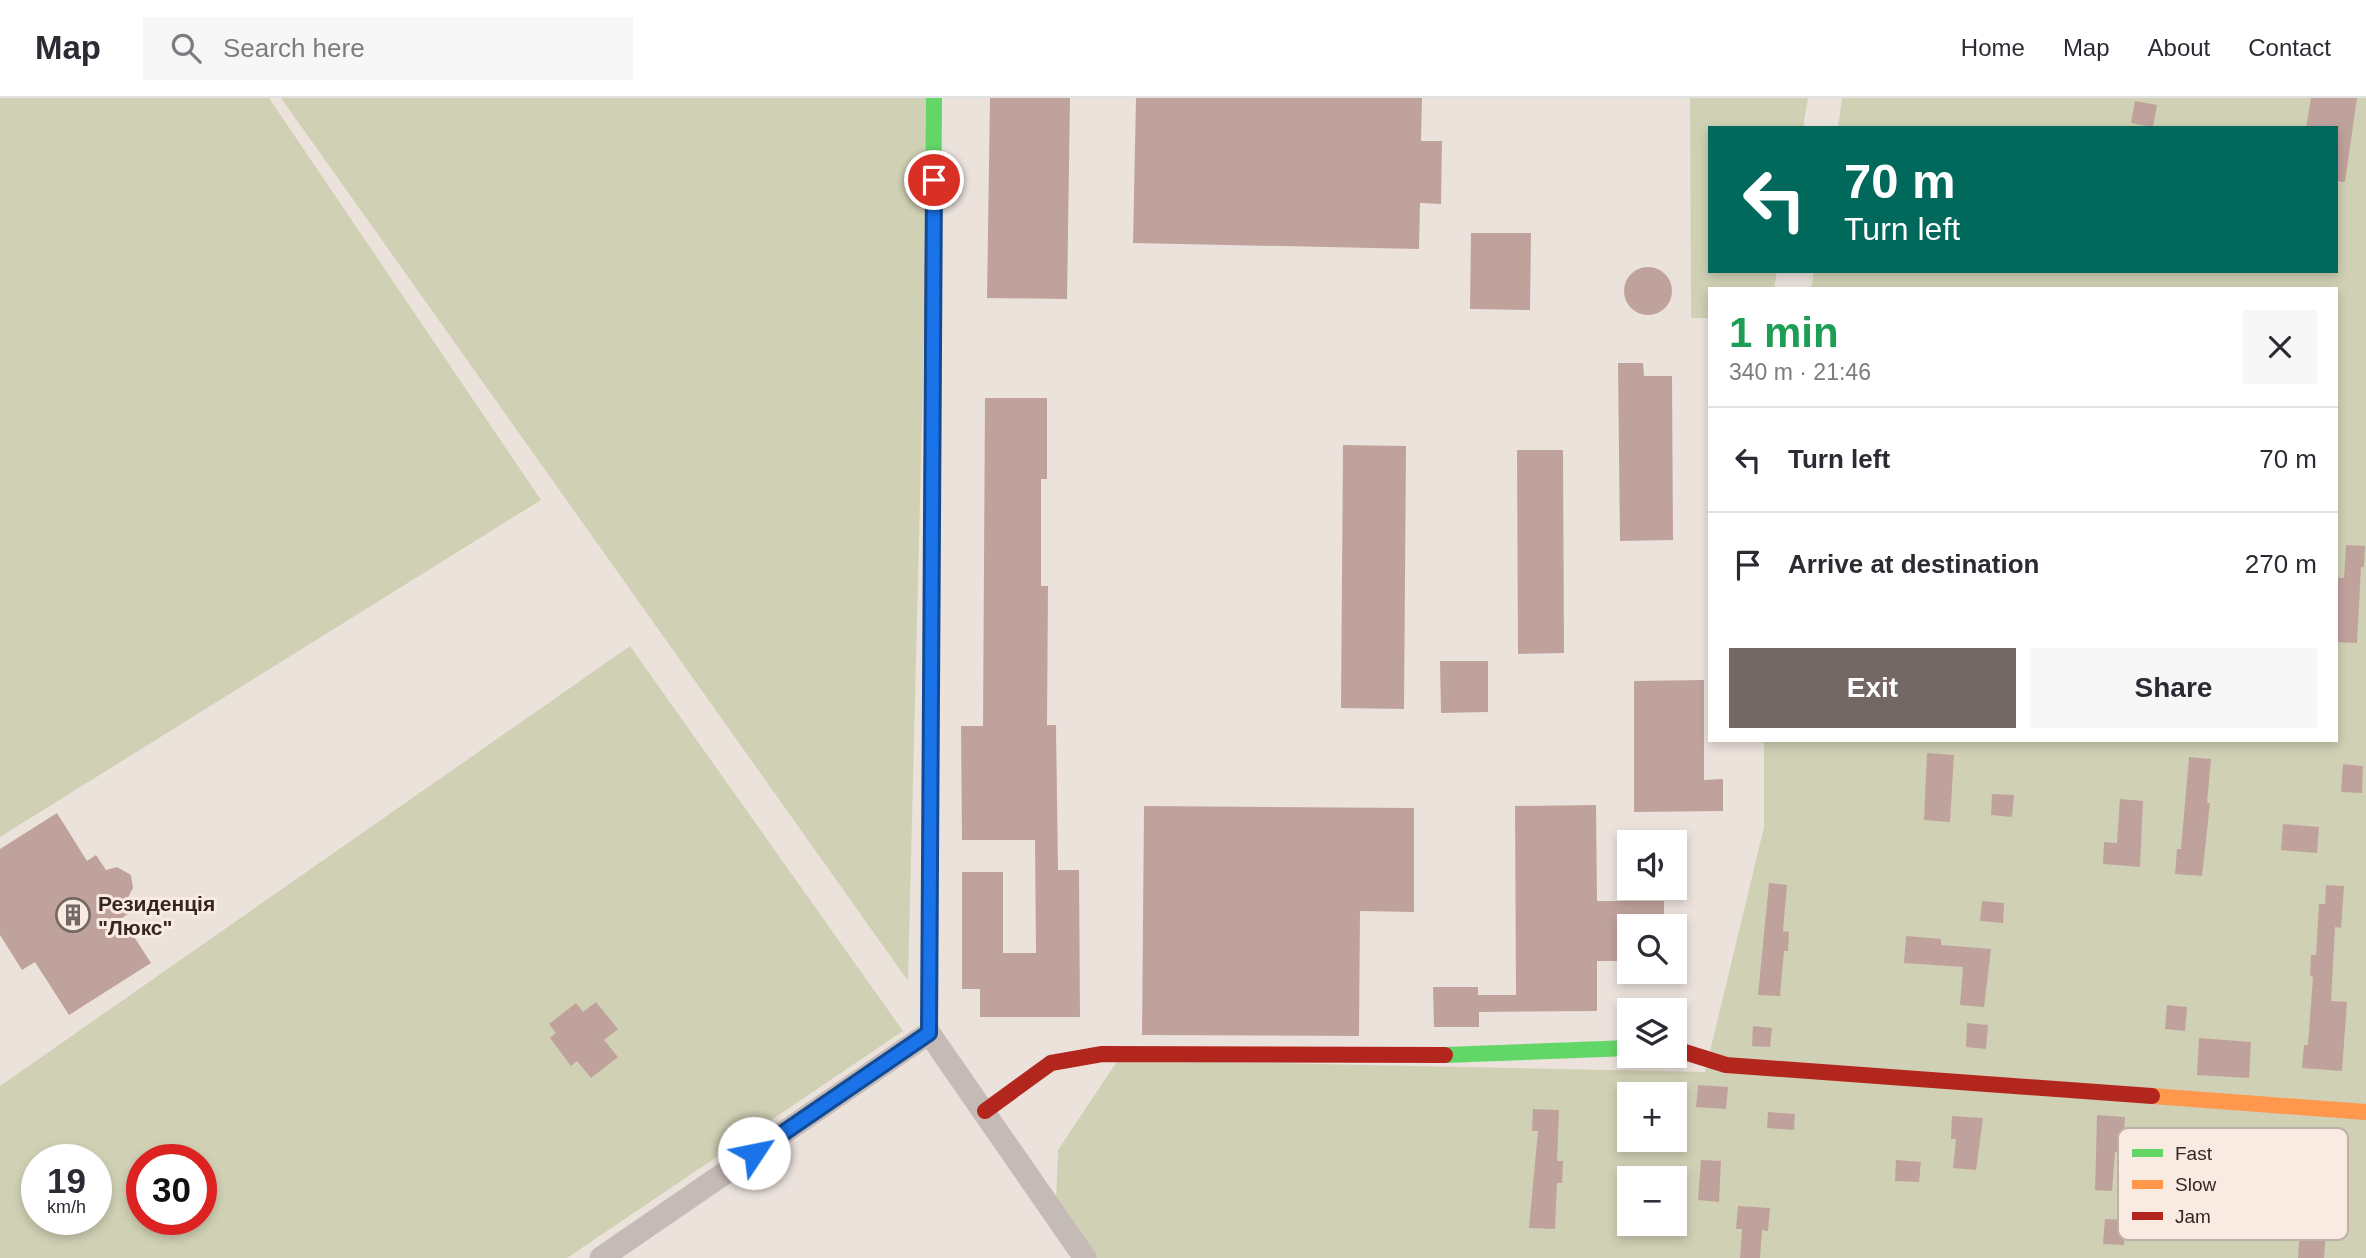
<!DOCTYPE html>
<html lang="en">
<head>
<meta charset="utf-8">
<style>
  body { margin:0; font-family:Helvetica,sans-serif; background:#f7f7f7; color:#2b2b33; height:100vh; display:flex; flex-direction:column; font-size:26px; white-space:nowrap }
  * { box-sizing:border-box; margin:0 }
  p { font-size:23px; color:#7c7c81 }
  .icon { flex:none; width:38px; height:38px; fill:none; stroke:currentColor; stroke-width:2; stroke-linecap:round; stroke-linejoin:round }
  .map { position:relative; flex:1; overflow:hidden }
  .side { position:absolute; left:1708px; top:189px; width:630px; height:455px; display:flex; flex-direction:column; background:#fff; border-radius:0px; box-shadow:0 4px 10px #0003 }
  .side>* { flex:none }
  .hud { position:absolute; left:1708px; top:28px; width:630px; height:147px; border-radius:0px; box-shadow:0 4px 10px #0003; background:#00695c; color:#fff; overflow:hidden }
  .controls { position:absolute; left:1617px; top:732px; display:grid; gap:14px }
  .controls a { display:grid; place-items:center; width:70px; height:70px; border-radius:0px; background:#fff; box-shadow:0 4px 10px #0003; font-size:35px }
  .speed { position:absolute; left:21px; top:1046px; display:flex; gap:14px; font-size:35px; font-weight:700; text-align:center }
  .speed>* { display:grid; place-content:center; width:91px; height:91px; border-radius:50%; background:#fff; box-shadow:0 4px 10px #0003; line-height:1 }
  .speed small { font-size:18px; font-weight:400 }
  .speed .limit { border:10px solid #d22; background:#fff; color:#111 }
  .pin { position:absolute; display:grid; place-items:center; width:60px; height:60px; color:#fff; margin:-30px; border:4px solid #fff; border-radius:50%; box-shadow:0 2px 7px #0007 }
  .me { position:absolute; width:77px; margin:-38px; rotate:56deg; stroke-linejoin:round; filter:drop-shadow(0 0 5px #0008) }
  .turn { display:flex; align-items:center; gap:24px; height:147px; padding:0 21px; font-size:32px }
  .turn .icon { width:91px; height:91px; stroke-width:2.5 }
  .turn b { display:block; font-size:49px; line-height:60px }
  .round { display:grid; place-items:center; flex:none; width:74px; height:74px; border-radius:0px; background:#f7f7f7 }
  .head { display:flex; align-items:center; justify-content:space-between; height:119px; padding:0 21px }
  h1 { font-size:42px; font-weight:700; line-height:52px; color:#1e9e55 }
  .cta { display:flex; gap:14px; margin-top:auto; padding:14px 21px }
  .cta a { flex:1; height:80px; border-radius:0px; background:#746864; color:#fff; font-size:28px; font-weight:700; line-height:80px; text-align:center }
  .cta a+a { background:#f7f7f7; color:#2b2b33 }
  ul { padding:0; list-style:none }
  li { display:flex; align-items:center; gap:21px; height:105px; padding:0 21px; border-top:2px solid #e1e1e2 }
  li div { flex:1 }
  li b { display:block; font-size:26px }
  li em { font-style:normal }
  header { display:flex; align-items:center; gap:42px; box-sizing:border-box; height:98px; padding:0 35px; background:#fff; border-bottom:2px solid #e1e1e2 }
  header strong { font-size:33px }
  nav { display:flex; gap:38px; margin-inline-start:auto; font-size:24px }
  .search { width:490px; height:63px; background:#f7f7f7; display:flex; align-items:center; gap:18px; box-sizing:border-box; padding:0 24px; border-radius:0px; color:#7c7c81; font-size:26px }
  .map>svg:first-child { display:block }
  .green { fill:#d0d0b5; fill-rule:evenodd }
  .building { fill:#c0a29d }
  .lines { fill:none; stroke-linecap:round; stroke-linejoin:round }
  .street { stroke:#c4bab6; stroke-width:23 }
  .fast { stroke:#63d668; stroke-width:16 }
  .slow { stroke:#ff974d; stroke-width:16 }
  .jam { stroke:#b3261e; stroke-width:16 }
  .route-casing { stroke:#114b97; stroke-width:18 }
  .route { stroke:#1a73e8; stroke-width:12 }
  .labels { text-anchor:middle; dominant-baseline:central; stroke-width:6; stroke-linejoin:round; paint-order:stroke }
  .poi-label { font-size:21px; font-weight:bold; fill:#342724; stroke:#faebe2; text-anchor:start }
  .key { fill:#faebe2; stroke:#bfb0a9; stroke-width:2 }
  .key-label { font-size:19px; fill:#342724 }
</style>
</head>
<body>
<header>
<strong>Map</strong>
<div class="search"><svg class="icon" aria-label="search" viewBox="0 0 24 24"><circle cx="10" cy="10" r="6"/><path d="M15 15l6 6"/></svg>Search here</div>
<nav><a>Home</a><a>Map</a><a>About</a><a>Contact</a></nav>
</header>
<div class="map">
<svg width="2366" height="1160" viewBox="0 0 2366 1160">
  <rect width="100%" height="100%" fill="#ece2dc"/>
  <!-- green -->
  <g class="green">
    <path d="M 0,0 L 269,0 L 541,402 L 0,739 Z"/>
    <path d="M 281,0 L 930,0 L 908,883 Z"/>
    <path d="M 1690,0 L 1808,0 L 1803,30 L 1710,30 L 1710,173 L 1777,173 L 1774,191 L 1710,191 L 1710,220 L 1691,220 Z"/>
    <path d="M 1842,0 L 2366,0 L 2366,1160 L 1095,1160 L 1056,1103 L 1058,1052 L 1118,962 L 1705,974 L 1764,729 L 1764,642 L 2336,642 L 2336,191 L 1811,191 L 1814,173 L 2336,173 L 2336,30 L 1838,30 ZM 1629,996 L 1675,996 L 1675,1041 L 1629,1041 ZM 1629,1080 L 1675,1080 L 1675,1125 L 1629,1125 Z"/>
    <path d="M 630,548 L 903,933 L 567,1160 L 0,1160 L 0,988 ZM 37,1062 L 96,1062 L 96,1122 L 37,1122 ZM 142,1062 L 201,1062 L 201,1122 L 142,1122 Z"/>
  </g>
  <!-- building -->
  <g class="building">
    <path d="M 990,0 L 1070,0 L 1067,201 L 987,200 Z"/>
    <path d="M 1136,0 L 1422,0 L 1421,43 L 1442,43 L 1441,106 L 1420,105 L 1419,151 L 1133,145 Z"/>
    <path d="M 2311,0 L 2357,0 L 2345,84 L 2336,83 L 2336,30 L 2306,30 Z"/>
    <path d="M 2135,3 L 2157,7 L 2153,29 L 2131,25 Z"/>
    <path d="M 1471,135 L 1531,135 L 1530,212 L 1470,211 Z"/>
    <circle cx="1648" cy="193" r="24"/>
    <path d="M 1618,265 L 1643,265 L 1644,278 L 1672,278 L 1673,442 L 1620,443 Z"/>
    <path d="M 985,300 L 1047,300 L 1047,381 L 1041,381 L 1041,488 L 1048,488 L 1047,627 L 1056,627 L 1058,772 L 1079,772 L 1080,919 L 980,919 L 980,891 L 962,891 L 962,774 L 1003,774 L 1003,855 L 1036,855 L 1035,742 L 962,742 L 961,628 L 983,628 Z"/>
    <path d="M 1343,347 L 1406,348 L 1404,611 L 1341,610 Z"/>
    <path d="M 1517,352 L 1563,352 L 1564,555 L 1518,556 Z"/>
    <path d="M 2346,447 L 2365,448 L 2364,469 L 2361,469 L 2357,545 L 2336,544 L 2337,480 L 2344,480 Z"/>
    <path d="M 1440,563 L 1488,563 L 1488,614 L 1441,615 Z"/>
    <path d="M 1704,582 L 1704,682 L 1723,681 L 1723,713 L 1634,714 L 1634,583 Z"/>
    <path d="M 1927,655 L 1954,657 L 1950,724 L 1924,722 Z"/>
    <path d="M 2189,659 L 2211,661 L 2207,705 L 2210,705 L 2202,778 L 2175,776 L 2177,751 L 2181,751 Z"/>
    <path d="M 2343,666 L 2363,668 L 2362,695 L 2341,694 Z"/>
    <path d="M 1992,696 L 2014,697 L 2012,719 L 1991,717 Z"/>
    <path d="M 2120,701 L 2143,703 L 2140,769 L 2103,766 L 2104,744 L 2117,745 Z"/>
    <path d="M 1596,707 L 1597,803 L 1664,803 L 1664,828 L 1629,828 L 1629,863 L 1597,863 L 1597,913 L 1479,914 L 1479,929 L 1434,929 L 1433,889 L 1478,889 L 1478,897 L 1516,897 L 1515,708 Z"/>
    <path d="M 1144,708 L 1414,710 L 1414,814 L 1360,813 L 1359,938 L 1142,937 Z"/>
    <path d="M 57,715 L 87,763 L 96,757 L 106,772 L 117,769 L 131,777 L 133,790 L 126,803 L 132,813 L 122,820 L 151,865 L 69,917 L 35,864 L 22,872 L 0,837 L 0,751 Z"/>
    <path d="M 2283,726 L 2319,729 L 2317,755 L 2281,752 Z"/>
    <path d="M 1769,785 L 1787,787 L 1783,833 L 1789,834 L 1788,853 L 1784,853 L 1780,898 L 1758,897 Z"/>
    <path d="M 2326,787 L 2344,788 L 2341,830 L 2335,829 L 2331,903 L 2347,904 L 2342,973 L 2302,970 L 2304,947 L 2308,947 L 2313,879 L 2310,878 L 2311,857 L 2316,857 L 2319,806 L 2325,806 Z"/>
    <path d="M 1982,803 L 2004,805 L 2003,825 L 1980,823 Z"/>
    <path d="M 1906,838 L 1941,841 L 1941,847 L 1991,851 L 1984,909 L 1960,907 L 1963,869 L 1904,865 Z"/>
    <path d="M 596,904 L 618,931 L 604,942 L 618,959 L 591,980 L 577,963 L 571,968 L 550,940 L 556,935 L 549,926 L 576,905 L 583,914 Z"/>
    <path d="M 2167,907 L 2187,909 L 2185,933 L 2165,931 Z"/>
    <path d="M 1967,925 L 1988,927 L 1986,951 L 1966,949 Z"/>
    <path d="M 1753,928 L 1772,930 L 1770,949 L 1752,948 Z"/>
    <path d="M 2199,940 L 2251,944 L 2249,980 L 2197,977 Z"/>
    <path d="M 1698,987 L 1728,989 L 1726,1011 L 1696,1009 Z"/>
    <path d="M 1533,1011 L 1559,1012 L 1557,1063 L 1563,1063 L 1562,1085 L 1557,1085 L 1555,1131 L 1529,1130 L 1538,1033 L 1532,1033 Z"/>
    <path d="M 1768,1014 L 1795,1016 L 1794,1032 L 1767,1030 Z"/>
    <path d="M 2097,1017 L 2125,1019 L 2123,1054 L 2115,1054 L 2112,1093 L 2095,1092 Z"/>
    <path d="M 1952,1018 L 1983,1020 L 1976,1072 L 1953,1070 L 1956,1041 L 1951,1041 Z"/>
    <path d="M 1701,1062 L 1721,1063 L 1719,1104 L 1698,1102 Z"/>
    <path d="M 1896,1062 L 1921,1064 L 1919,1084 L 1895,1083 Z"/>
    <path d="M 1738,1108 L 1770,1110 L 1768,1133 L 1762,1132 L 1760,1160 L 1740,1160 L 1742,1131 L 1736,1131 Z"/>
    <path d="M 2105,1121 L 2126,1122 L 2124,1147 L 2103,1146 Z"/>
    <path d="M 2300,1129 L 2326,1131 L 2324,1160 L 2298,1160 Z"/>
  </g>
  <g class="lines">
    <!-- street -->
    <path class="street" d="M 601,1160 L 929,935 L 1085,1160"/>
    <!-- fast -->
    <g class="fast">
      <path d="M 933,143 L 934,0"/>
      <path d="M 1445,957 L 1629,950"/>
    </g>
    <!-- slow -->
    <g class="slow">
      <path d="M 929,935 L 931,570"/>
      <path d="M 2152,998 L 2366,1014"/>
    </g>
    <!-- jam -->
    <g class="jam">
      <path d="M 931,570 L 933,143"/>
      <path d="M 1675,951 L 1726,967 L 2152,998"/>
      <path d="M 985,1013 L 1051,965 L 1102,956 L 1445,957"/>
    </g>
  </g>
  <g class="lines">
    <!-- route casing -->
    <g class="route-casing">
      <path id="route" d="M 754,1055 L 929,935 L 934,82"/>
    </g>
    <!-- route -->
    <use href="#route" class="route"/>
  </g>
  <!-- icons -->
  <defs>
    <g id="building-ring" transform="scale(1.75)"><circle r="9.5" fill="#faebe2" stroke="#746864" stroke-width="1.5"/><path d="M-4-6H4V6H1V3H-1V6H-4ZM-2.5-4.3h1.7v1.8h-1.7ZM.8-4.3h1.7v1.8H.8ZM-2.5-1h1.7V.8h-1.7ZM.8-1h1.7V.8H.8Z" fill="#746864"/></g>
  </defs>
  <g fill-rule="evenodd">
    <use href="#building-ring" x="73" y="817"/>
  </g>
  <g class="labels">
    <!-- poi labels -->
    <g class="poi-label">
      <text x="98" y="805">Резиденція<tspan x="98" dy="24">"Люкс"</tspan></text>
    </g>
  </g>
  <!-- legend -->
  <rect x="2118" y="1030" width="230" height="112" rx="10" class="key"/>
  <rect x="2132" y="1051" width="31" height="8" fill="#63d668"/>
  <rect x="2132" y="1082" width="31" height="9" fill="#ff974d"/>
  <rect x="2132" y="1114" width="31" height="8" fill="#b3261e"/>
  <g class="key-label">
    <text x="2175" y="1062">Fast</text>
    <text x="2175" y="1093">Slow</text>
    <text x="2175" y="1125">Jam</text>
  </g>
</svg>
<div class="controls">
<a><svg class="icon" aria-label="sound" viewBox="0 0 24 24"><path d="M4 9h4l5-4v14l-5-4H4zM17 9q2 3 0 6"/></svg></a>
<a><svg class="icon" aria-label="search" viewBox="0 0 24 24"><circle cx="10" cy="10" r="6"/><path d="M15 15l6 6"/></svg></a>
<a><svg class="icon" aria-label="layers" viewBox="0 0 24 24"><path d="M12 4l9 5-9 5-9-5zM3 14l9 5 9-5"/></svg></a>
<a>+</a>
<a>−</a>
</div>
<div class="speed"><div>19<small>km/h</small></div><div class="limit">30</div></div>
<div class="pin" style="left:934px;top:82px;background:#d93025"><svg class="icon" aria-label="arrive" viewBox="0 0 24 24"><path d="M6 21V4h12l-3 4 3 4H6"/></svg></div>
<svg class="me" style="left:754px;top:1055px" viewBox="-20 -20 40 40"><circle r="19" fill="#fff"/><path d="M0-13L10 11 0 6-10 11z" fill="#1a73e8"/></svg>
<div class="hud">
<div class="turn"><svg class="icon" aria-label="left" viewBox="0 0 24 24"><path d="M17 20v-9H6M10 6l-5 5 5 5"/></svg><div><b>70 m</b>Turn left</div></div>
</div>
<section class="side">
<div class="head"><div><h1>1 min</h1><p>340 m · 21:46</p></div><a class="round"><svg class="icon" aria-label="close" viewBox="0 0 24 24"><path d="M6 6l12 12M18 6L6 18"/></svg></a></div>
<ul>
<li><svg class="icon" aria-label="left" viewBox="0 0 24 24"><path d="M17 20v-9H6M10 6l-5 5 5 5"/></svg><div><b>Turn left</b></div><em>70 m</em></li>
<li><svg class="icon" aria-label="arrive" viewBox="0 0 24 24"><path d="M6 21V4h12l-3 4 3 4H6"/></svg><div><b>Arrive at destination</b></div><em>270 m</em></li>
</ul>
<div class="cta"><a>Exit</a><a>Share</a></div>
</section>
</div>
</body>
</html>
